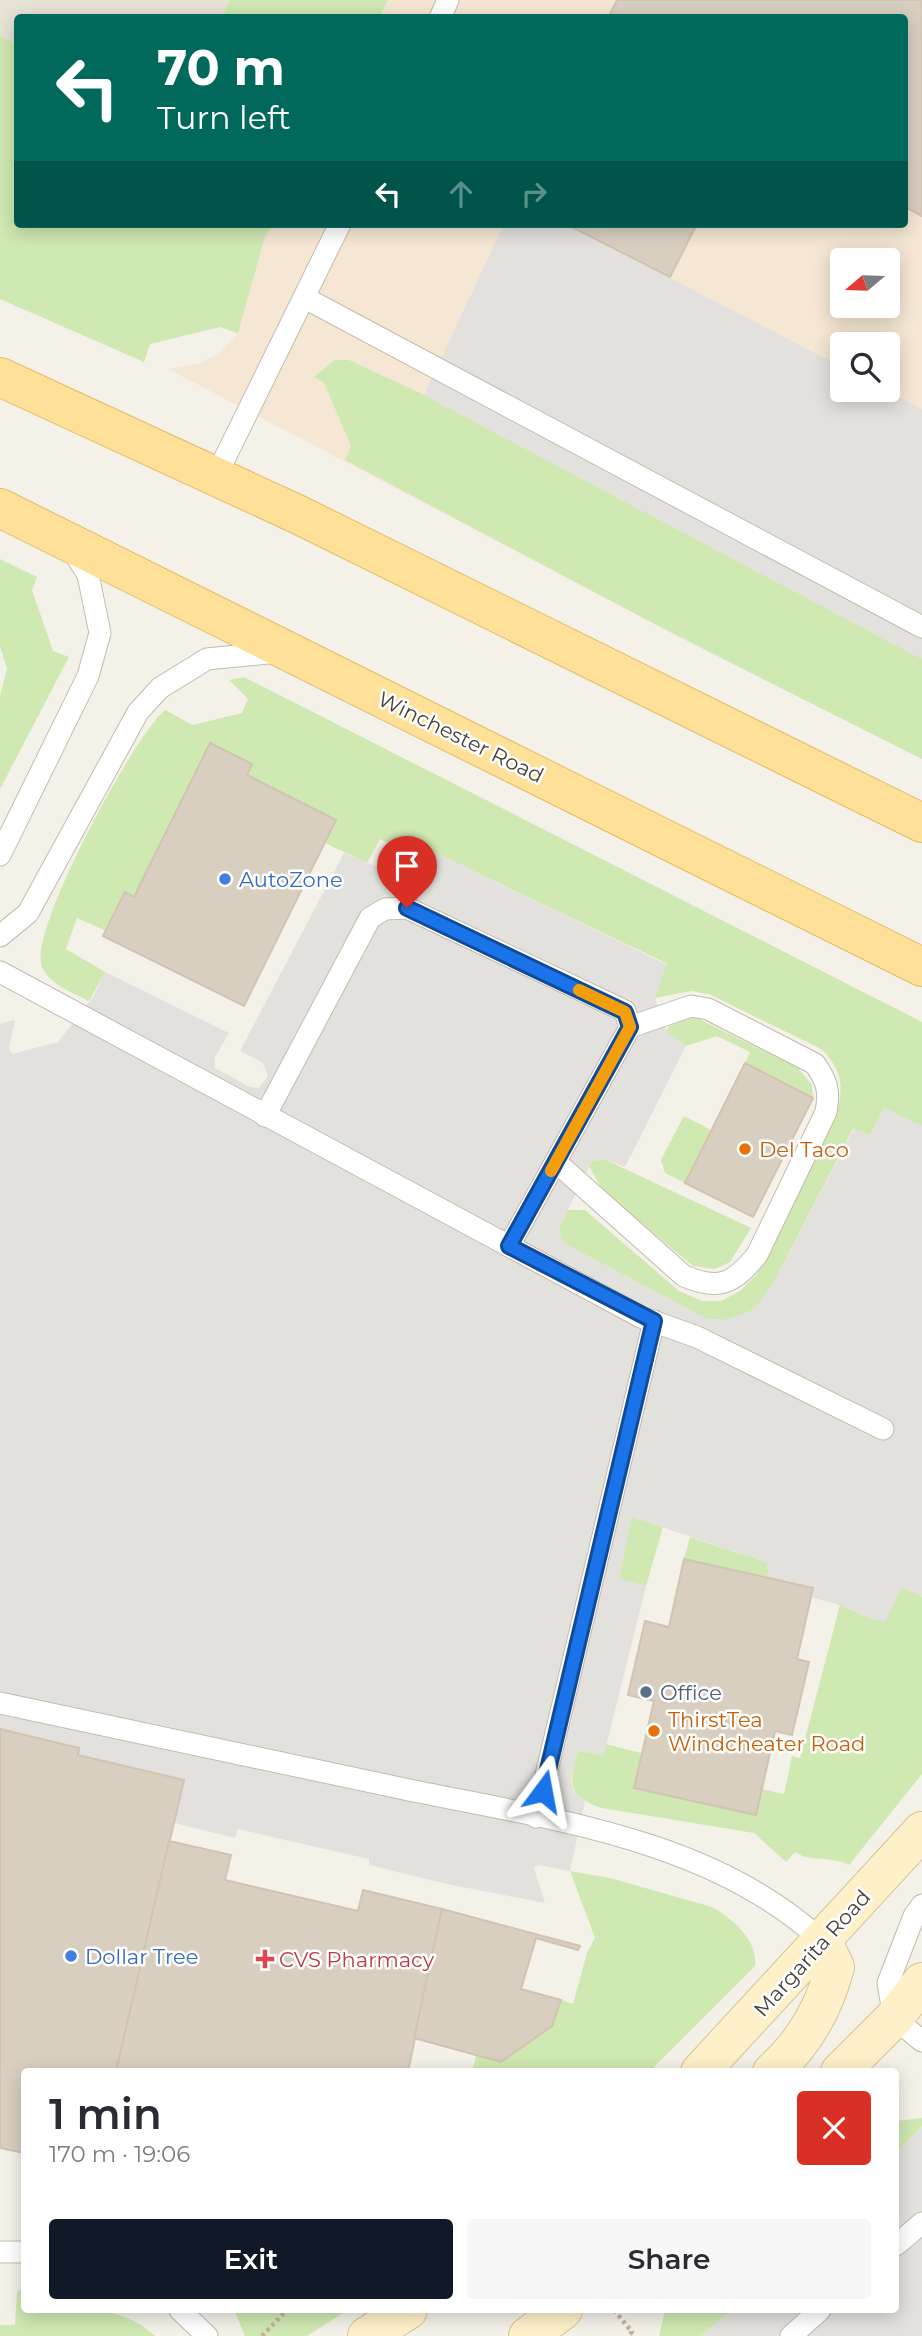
<!DOCTYPE html>
<html lang="en">
<head>
<meta charset="utf-8">
<style>
  body { margin:0; font-family:Montserrat,sans-serif; background:#f7f7f7; color:#2b2b33; height:100vh; display:flex; flex-direction:column; font-size:26px; white-space:nowrap }
  * { box-sizing:border-box; margin:0 }
  p { font-size:23px; color:#7c7c81 }
  .icon { flex:none; width:38px; height:38px; fill:none; stroke:currentColor; stroke-width:2; stroke-linecap:round; stroke-linejoin:round }
  .map { position:relative; flex:1; overflow:hidden }
  .details { position:absolute; left:21px; top:2068px; width:878px; height:245px; display:flex; flex-direction:column; background:#fff; border-radius:7px; box-shadow:0 4px 18px #0003 }
  .details>* { flex:none }
  .banner { position:absolute; left:14px; top:14px; width:894px; height:214px; border-radius:7px; box-shadow:0 4px 18px #0003; background:#00695c; color:#fff; overflow:hidden }
  .needle { width:46px; rotate:251deg }
  .tools { position:absolute; left:830px; top:248px; display:grid; gap:14px }
  .tools a { display:grid; place-items:center; width:70px; height:70px; border-radius:7px; background:#fff; box-shadow:0 4px 18px #0003; font-size:35px }
  .pin { position:absolute; display:grid; place-items:center; width:60px; height:60px; color:#fff; margin:-72px -30px; border-radius:50% 50% 50% 0; rotate:-45deg; box-shadow:0 0 7px #0007 }
  .pin .icon { rotate:45deg }
  .me { position:absolute; width:77px; margin:-38px; rotate:13deg; stroke-linejoin:round; filter:drop-shadow(0 0 5px #0008) }
  .turn { display:flex; align-items:center; gap:24px; height:147px; padding:0 28px; font-size:32px }
  .turn .icon { width:91px; height:91px; stroke-width:2.5 }
  .turn b { display:block; font-size:49px; line-height:60px }
  .lanes { display:flex; align-items:center; height:66px; padding:0 28px; background:#0003; justify-content:center; gap:35px; direction:ltr }
  .lanes .off { opacity:.35 }
  .round { display:grid; place-items:center; flex:none; width:74px; height:74px; border-radius:7px; background:#f7f7f7 }
  .summary { display:flex; align-items:center; justify-content:space-between; height:119px; padding:0 28px }
  h1 { font-size:42px; font-weight:600; line-height:52px }
  .primary-button { display:flex; gap:14px; margin-top:auto; padding:14px 28px }
  .primary-button a { flex:1; height:80px; border-radius:7px; background:#111827; color:#fff; font-size:28px; font-weight:600; line-height:80px; text-align:center }
  .primary-button a+a { background:#f7f7f7; color:#2b2b33 }
  .map>svg:first-child { display:block }
  .residential { fill:#e8e3d7 }
  .commercial { fill:#f6e7d4; fill-rule:evenodd }
  .green { fill:#d0e8b2 }
  .parking { fill:#e3e1dd }
  .building { fill:#d9cfc1; stroke:#d1c4b1; stroke-width:2 }
  .lines { fill:none; stroke-linecap:round; stroke-linejoin:round }
  .lane-casing { stroke:#c3bbae; stroke-width:23 }
  .secondary-casing { stroke:#d4c499; stroke-width:40 }
  .primary-casing { stroke:#e4bd68; stroke-width:40 }
  .path { stroke:#c2b49c; stroke-width:4.5; stroke-dasharray:3.5 3.5; stroke-linecap:butt }
  .lane { stroke:#fff; stroke-width:21 }
  .secondary { stroke:#fef1c9; stroke-width:38 }
  .primary { stroke:#fee099; stroke-width:38 }
  .route-casing { stroke:#114b97; stroke-width:18 }
  .route { stroke:#1a73e8; stroke-width:12 }
  .slow { stroke:#f59e0b; stroke-width:12 }
  .shop-dot { fill:#3f7fe0; stroke:#fff; stroke-width:2.5 }
  .food-dot { fill:#e8710a; stroke:#fff; stroke-width:2.5 }
  .service-dot { fill:#5c6f8a; stroke:#fff; stroke-width:2.5 }
  .health-dot { fill:#e0444e; stroke:#fff; stroke-width:2.5 }
  .labels { text-anchor:middle; dominant-baseline:central; stroke-width:5; stroke-linejoin:round; paint-order:stroke }
  .street-label { font-size:21px; fill:#484137; stroke:#fff }
  .shop-label { font-size:21px; fill:#366cbe; stroke:#fff; text-anchor:start }
  .food-label { font-size:21px; fill:#c56008; stroke:#fff; text-anchor:start }
  .service-label { font-size:21px; fill:#4e5e75; stroke:#fff; text-anchor:start }
  .health-label { font-size:21px; fill:#be3a42; stroke:#fff; text-anchor:start }
</style>
</head>
<body>
<div class="map">
<svg width="922" height="2336" viewBox="0 0 922 2336">
  <rect width="100%" height="100%" fill="#f4f1e9"/>
  <!-- residential -->
  <path class="residential" d="M 0,0 L 230,0 L 221,17 L 18,18 L 17,43 L 0,36 Z"/>
  <!-- commercial -->
  <path class="commercial" d="M 230,0 L 922,0 L 922,759 L 666,630 L 168,369 L 198,364 L 218,354 L 238,333 L 265,237 L 261,224 L 905,224 L 905,18 L 221,17 ZM 842,261 L 887,261 L 887,306 L 842,306 ZM 842,345 L 887,345 L 887,390 L 842,390 Z"/>
  <!-- green -->
  <g class="green">
    <path d="M 230,0 L 388,0 L 379,17 L 221,17 Z"/>
    <path d="M 0,36 L 17,43 L 18,224 L 272,224 L 265,237 L 238,333 L 220,327 L 150,344 L 144,362 L 0,299 Z"/>
    <path d="M 334,360 L 349,360 L 424,395 L 922,659 L 922,759 L 666,630 L 345,460 L 351,446 L 324,383 L 314,377 Z"/>
    <path d="M 0,559 L 37,577 L 32,590 L 53,651 L 69,657 L 0,789 L 0,696 L 7,669 L 0,646 Z"/>
    <path d="M 244,677 L 922,1022 L 922,1126 L 884,1108 L 870,1135 L 853,1129 L 774,1282 L 762,1300 L 753,1310 L 739,1316 L 726,1320 L 707,1319 L 563,1243 L 559,1228 L 568,1210 L 585,1210 L 679,1291 L 702,1301 L 721,1301 L 740,1291 L 757,1274 L 835,1118 C 844,1089 844,1071 821,1049 L 709,994 L 691,991 L 655,998 L 666,963 L 427,849 L 421,861 L 380,839 L 367,863 L 325,843 L 336,820 L 247,775 L 252,764 L 210,743 L 134,897 L 124,893 L 106,931 L 77,918 L 66,949 L 105,972 L 89,1001 C 73,993 50,985 42,967 C 27,933 135,734 165,710 L 193,725 L 242,713 L 248,699 L 229,680 Z"/>
    <path d="M 691,1018 L 699,1019 L 798,1068 L 812,1085 L 813,1098 L 745,1063 L 750,1052 L 717,1036 L 686,1046 L 666,1031 L 669,1026 Z"/>
    <path d="M 684,1116 L 711,1130 L 685,1183 L 665,1173 L 661,1160 Z"/>
    <path d="M 604,1159 L 751,1228 L 730,1262 L 715,1269 L 693,1266 L 603,1191 L 589,1166 L 592,1161 Z"/>
    <path d="M 631,1516 L 663,1527 L 646,1586 L 619,1579 Z"/>
    <path d="M 690,1537 L 766,1562 L 770,1578 L 684,1559 Z"/>
    <path d="M 902,1586 L 922,1597 L 922,1774 L 849,1865 C 829,1855 811,1863 795,1852 L 786,1862 L 754,1833 L 602,1808 C 566,1796 569,1783 578,1751 L 604,1755 L 606,1744 L 641,1753 L 634,1788 L 755,1815 L 762,1789 L 784,1794 L 792,1756 L 800,1758 L 840,1605 L 872,1619 Z"/>
    <path d="M 570,1871 L 610,1878 L 712,1907 C 733,1919 758,1940 755,1966 L 649,2072 L 472,2072 L 476,2055 L 501,2062 L 552,2026 L 561,2000 L 573,2004 L 587,1953 L 595,1938 Z"/>
    <path d="M 922,2118 L 922,2126 L 896,2153 L 896,2121 Z"/>
    <path d="M 24,2288 L 24,2310 C 70,2310 120,2302 155,2336 L 0,2336 L 0,2325 L 15,2325 L 17,2292 Z"/>
    <path d="M 234,2310 L 348,2310 L 307,2336 L 245,2336 Z"/>
    <path d="M 665,2310 L 732,2310 L 701,2336 L 659,2336 Z"/>
  </g>
  <!-- parking -->
  <g class="parking">
    <path d="M 504,224 L 566,224 L 842,367 L 842,390 L 886,390 L 922,409 L 922,659 L 424,395 Z"/>
    <path d="M 427,849 L 666,964 L 655,998 L 666,1031 L 686,1046 L 625,1167 L 604,1159 L 592,1161 L 559,1228 L 563,1243 L 707,1319 L 726,1320 L 753,1310 L 774,1282 L 854,1129 L 870,1135 L 884,1108 L 922,1126 L 922,1597 L 902,1587 L 885,1622 L 872,1619 L 840,1605 L 811,1597 L 813,1588 L 770,1578 L 766,1562 L 632,1517 L 619,1579 L 646,1586 L 604,1755 L 578,1751 L 571,1779 L 573,1790 L 585,1802 L 570,1871 L 538,1865 L 534,1868 L 545,1903 L 447,1884 L 369,1865 L 369,1859 L 238,1829 L 235,1838 L 174,1823 L 183,1780 L 78,1755 L 79,1748 L 0,1729 L 0,1024 L 15,1020 L 9,1048 L 12,1054 L 58,1042 L 93,997 L 105,972 L 229,1033 L 215,1057 L 215,1068 L 250,1087 L 259,1088 L 268,1076 L 263,1063 L 240,1051 L 344,853 L 411,881 Z"/>
    <path d="M 922,2126 L 922,2336 L 700,2336 L 732,2310 L 896,2310 L 896,2153 Z"/>
  </g>
  <!-- building -->
  <g class="building">
    <path d="M 617,0 L 922,0 L 922,216 L 905,207 L 905,18 L 608,18 Z"/>
    <path d="M 566,224 L 697,224 L 670,277 Z"/>
    <path d="M 210,743 L 252,764 L 247,775 L 336,820 L 244,1006 L 103,936 L 125,892 L 134,897 Z"/>
    <path d="M 745,1063 L 813,1098 L 753,1217 L 685,1183 Z"/>
    <path d="M 684,1559 L 813,1588 L 797,1659 L 809,1662 L 792,1735 L 775,1731 L 756,1815 L 634,1788 L 654,1701 L 628,1695 L 645,1621 L 669,1627 Z"/>
    <path d="M 0,1729 L 79,1748 L 78,1755 L 184,1780 L 116,2072 L 24,2072 L 24,2153 L 0,2148 Z"/>
    <path d="M 169,1841 L 231,1855 L 225,1880 L 358,1911 L 363,1890 L 442,1909 L 408,2072 L 116,2072 Z"/>
    <path d="M 442,1909 L 580,1946 L 578,1950 L 536,1938 L 521,1989 L 561,2000 L 552,2026 L 501,2062 L 414,2038 Z"/>
  </g>
  <g class="lines">
    <!-- lane casing -->
    <g class="lane-casing">
      <g id="lane">
        <path d="M 440,18 L 448,0"/>
        <path d="M 305,298 L 922,627"/>
        <path d="M 216,476 L 340,224"/>
        <path d="M 0,855 L 88,676 L 100,633 L 88,575 L 72,549"/>
        <path d="M 0,936 L 28,913 L 138,712 L 160,688 L 207,659 L 278,652"/>
        <path d="M 0,972 L 641,1317 L 697,1337 L 883,1429"/>
        <path d="M 265,1116 L 370,918 L 385,909 L 407,908 L 625,1011 L 630,1027 L 509,1246"/>
        <path d="M 556,1162 L 684,1276 C 719,1291 733,1284 757,1255 L 826,1112 C 830,1091 827,1081 815,1064 L 708,1009 L 691,1006 L 630,1027"/>
        <path d="M 0,1703 C 131,1732 263,1759 395,1787 C 540,1818 710,1836 823,1942"/>
        <path d="M 536,1817 L 654,1321"/>
        <path d="M 922,1905 L 914,1916 L 888,1983 L 894,2018 L 922,2041"/>
        <path d="M 896,2245 L 922,2223"/>
        <path d="M 0,2252 L 24,2252"/>
        <path d="M 180,2310 L 207,2336"/>
        <path d="M 791,2336 L 820,2310"/>
      </g>
    </g>
    <!-- secondary casing -->
    <g class="secondary-casing">
      <g id="secondary">
        <path d="M 700,2072 L 922,1831"/>
        <path d="M 772,2072 C 805,2043 824,2008 835,1967 L 823,1942"/>
        <path d="M 840,2072 L 894,2018 L 922,1982"/>
        <path d="M 367,2336 L 408,2310"/>
        <path d="M 528,2336 L 563,2310"/>
      </g>
    </g>
    <!-- primary casing -->
    <g class="primary-casing">
      <g id="primary">
        <path d="M 0,377 L 297,514 L 922,823"/>
        <path d="M 0,508 L 922,967"/>
      </g>
    </g>
    <!-- path -->
    <g class="path">
      <path d="M 614,2310 L 632,2332 L 628,2336"/>
      <path d="M 262,2336 L 287,2310"/>
    </g>
    <!-- lane -->
    <use href="#lane" class="lane"/>
    <!-- secondary -->
    <use href="#secondary" class="secondary"/>
    <!-- primary -->
    <use href="#primary" class="primary"/>
  </g>
  <g class="lines">
    <!-- route casing -->
    <g class="route-casing">
      <path id="route" d="M 407,908 L 625,1012 L 630,1027 L 509,1246 L 654,1321 L 543,1791"/>
    </g>
    <!-- route -->
    <use href="#route" class="route"/>
    <!-- slow -->
    <path class="slow" d="M 551,1171 L 630,1027 L 625,1012 L 579,990"/>
  </g>
  <!-- markers -->
  <g class="shop-dot">
    <circle cx="225" cy="879" r="7"/>
    <circle cx="71" cy="1956" r="7"/>
  </g>
  <g class="food-dot">
    <circle cx="745" cy="1149" r="7"/>
    <circle cx="654" cy="1731" r="7"/>
  </g>
  <circle class="service-dot" cx="646" cy="1692" r="7"/>
  <path class="health-dot" d="M261.5 1948.5h7v7h7v7h-7v7h-7v-7h-7v-7h7z"/>
  <g class="labels">
    <!-- street labels -->
    <g class="street-label">
      <text transform="translate(461 737) rotate(26)">Winchester Road</text>
      <text transform="translate(812 1953) rotate(-48)">Margarita Road</text>
    </g>
    <!-- shop labels -->
    <g class="shop-label">
      <text x="239" y="879">AutoZone</text>
      <text x="85" y="1956">Dollar Tree</text>
    </g>
    <!-- food labels -->
    <g class="food-label">
      <text x="759" y="1149">Del Taco</text>
      <text x="668" y="1719">ThirstTea<tspan x="668" dy="24">Windcheater Road</tspan></text>
    </g>
    <!-- service labels -->
    <g class="service-label">
      <text x="660" y="1692">Office</text>
    </g>
    <!-- health labels -->
    <g class="health-label">
      <text x="279" y="1959">CVS Pharmacy</text>
    </g>
  </g>
</svg>
<div class="tools">
<a><svg class="needle" viewBox="-14 -14 28 28"><path d="M0-13l5 13h-10z" fill="#e53935"/><path d="M0 13l5-13h-10z" fill="#7c7c81"/></svg></a>
<a><svg class="icon" aria-label="search" viewBox="0 0 24 24"><circle cx="10" cy="10" r="6"/><path d="M15 15l6 6"/></svg></a>
</div>
<div class="pin" style="left:407px;top:908px;background:#d93025"><svg class="icon" aria-label="arrive" viewBox="0 0 24 24"><path d="M6 21V4h12l-3 4 3 4H6"/></svg></div>
<svg class="me" style="left:543px;top:1791px" viewBox="-20 -20 40 40"><path d="M0-17L14 15 0 8-14 15z" fill="#1a73e8" stroke="#fff" stroke-width="4"/></svg>
<div class="banner">
<div class="turn"><svg class="icon" aria-label="left" viewBox="0 0 24 24"><path d="M17 20v-9H6M10 6l-5 5 5 5"/></svg><div><b>70 m</b>Turn left</div></div>
<div class="lanes"><svg class="icon" aria-label="left" viewBox="0 0 24 24"><path d="M17 20v-9H6M10 6l-5 5 5 5"/></svg><svg class="icon off" aria-label="ahead" viewBox="0 0 24 24"><path d="M12 20V5M6 11l6-6 6 6"/></svg><svg class="icon off" aria-label="right" viewBox="0 0 24 24"><path d="M7 20v-9h11M14 6l5 5-5 5"/></svg></div>
</div>
<section class="details">
<div class="summary"><div><h1>1 min</h1><p>170 m · 19:06</p></div><a class="round" style="background:#d93025;color:#fff"><svg class="icon" aria-label="close" viewBox="0 0 24 24"><path d="M6 6l12 12M18 6L6 18"/></svg></a></div>
<div class="primary-button"><a>Exit</a><a>Share</a></div>
</section>
</div>
</body>
</html>
